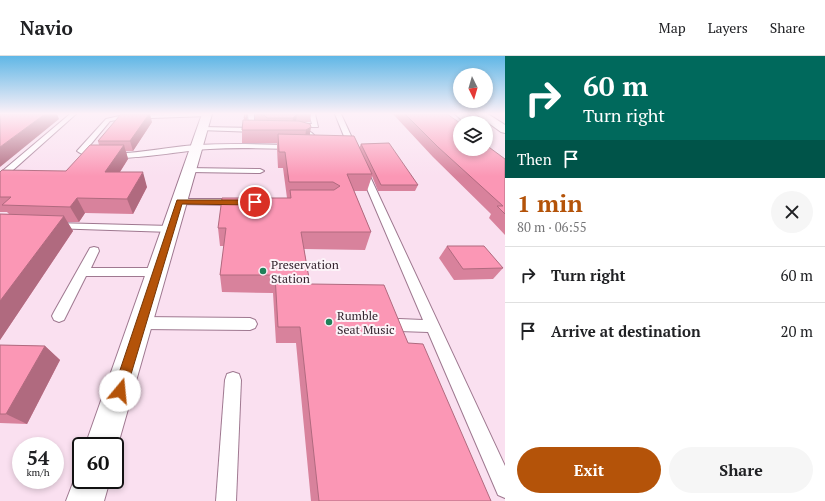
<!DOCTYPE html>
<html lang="en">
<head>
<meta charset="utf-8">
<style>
  body { margin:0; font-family:"PT Serif",serif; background:#f6f6f6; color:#202124; height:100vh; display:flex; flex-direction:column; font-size:15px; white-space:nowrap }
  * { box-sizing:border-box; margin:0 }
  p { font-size:13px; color:#757577 }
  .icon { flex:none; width:22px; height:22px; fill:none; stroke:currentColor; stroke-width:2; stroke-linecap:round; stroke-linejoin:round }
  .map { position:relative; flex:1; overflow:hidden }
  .details { display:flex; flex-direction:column; background:#fff; width:320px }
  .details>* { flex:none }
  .banner { background:#00695c; color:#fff; overflow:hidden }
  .needle { width:26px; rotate:175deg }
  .fabs { position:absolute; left:453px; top:12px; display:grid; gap:8px }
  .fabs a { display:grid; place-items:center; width:40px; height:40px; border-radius:50%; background:#fff; box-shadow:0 2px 6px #0003; font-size:20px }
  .speed { position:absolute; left:12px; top:381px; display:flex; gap:8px; font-size:20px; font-weight:700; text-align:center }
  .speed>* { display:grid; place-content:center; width:52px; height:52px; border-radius:50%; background:#fff; box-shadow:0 2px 6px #0003; line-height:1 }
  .speed small { font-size:10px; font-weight:400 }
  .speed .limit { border:2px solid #111; border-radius:6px; background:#fff; color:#111 }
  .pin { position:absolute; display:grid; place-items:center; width:34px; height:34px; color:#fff; margin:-17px; border:2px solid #fff; border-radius:50%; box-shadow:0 1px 4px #0007 }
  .me { position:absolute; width:44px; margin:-22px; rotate:17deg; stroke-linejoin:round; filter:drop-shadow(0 0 3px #0008) }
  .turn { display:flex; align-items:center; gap:14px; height:84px; padding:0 12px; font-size:18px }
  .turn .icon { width:52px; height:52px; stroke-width:2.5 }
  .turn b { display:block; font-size:28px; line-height:34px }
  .then { display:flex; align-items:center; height:38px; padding:0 12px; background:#0003; gap:8px; font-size:15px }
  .round { display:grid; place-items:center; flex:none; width:42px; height:42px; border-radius:21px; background:#f6f6f6 }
  .overview { display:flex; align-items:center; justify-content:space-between; height:68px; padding:0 12px }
  h1 { font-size:24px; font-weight:800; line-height:30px; color:#b45309 }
  .action { display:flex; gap:8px; margin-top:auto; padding:8px 12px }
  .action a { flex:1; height:46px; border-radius:24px; background:#b45309; color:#fff; font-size:16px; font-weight:800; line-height:46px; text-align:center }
  .action a+a { background:#f6f6f6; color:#202124 }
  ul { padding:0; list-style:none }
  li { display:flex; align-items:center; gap:12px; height:56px; padding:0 12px; border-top:1px solid #e0e0e0 }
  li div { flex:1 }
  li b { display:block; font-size:15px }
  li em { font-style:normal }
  header { display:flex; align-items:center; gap:24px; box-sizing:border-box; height:56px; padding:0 20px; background:#fff; border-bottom:1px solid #e0e0e0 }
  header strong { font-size:19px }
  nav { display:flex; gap:22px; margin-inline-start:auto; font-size:14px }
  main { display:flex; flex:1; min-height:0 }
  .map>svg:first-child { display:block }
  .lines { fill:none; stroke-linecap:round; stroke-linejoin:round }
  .service-casing { stroke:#9f7890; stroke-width:2 }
  .minor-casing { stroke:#9f7890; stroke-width:2 }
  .primary-casing { stroke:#9f7890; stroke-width:2 }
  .service { fill:#fff; fill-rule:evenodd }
  .minor { fill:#fff; fill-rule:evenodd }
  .primary { fill:#fff; fill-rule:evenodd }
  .wall { fill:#d8829c }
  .shaded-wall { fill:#b06a7f }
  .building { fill:#fb97b5; stroke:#b06a7f }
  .route { fill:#b45309; stroke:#753606 }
  .poi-dot { fill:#1f8159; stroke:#fcf3f8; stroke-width:1.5 }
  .labels { text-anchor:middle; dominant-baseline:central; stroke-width:4; stroke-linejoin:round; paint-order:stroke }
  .poi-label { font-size:12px; fill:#34242e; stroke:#fcf3f8; text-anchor:start }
</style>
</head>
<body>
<header>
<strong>Navio</strong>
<nav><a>Map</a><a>Layers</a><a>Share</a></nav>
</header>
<main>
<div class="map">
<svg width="505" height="445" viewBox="0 0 505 445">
  <rect width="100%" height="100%" fill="#fae0f0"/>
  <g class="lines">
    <!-- service casing -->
    <g class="service-casing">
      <g id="service">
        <path d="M 70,58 L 76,58 L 3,123 L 0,123 L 0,117 Z"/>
        <path d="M 164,58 L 210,58 L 207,60 L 124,63 L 110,65 L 86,94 C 123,103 160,91 197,89 C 233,87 268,89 304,89 L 308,88 L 311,84 L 309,80 L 293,75 L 292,74 L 295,72 C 305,74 313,74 317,84 L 313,90 L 304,93 C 273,93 241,91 210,93 C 181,94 98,112 77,95 L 106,63 L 124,59 Z"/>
        <path d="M 248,58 L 254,58 L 254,68 L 264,69 L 264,71 L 249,71 Z"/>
        <path d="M 309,58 L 315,58 L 318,71 L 294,71 L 293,70 L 296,68 L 312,68 Z"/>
        <path d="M 335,58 L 341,58 L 358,95 L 357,97 L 354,97 L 350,95 Z"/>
        <path d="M 202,71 L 257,72 L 260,74 L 257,76 L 200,74 L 200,72 Z"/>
        <path d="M 186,112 L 260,113 L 264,115 L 260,117 L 189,116 L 185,114 Z"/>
        <path d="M 360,112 L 363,112 L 367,114 L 505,410 L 505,442 L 498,439 L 428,276 L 399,275 L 394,273 L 392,269 L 394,265 L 399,263 L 423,264 L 359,114 Z"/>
        <path d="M 179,143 L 238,143 L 243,146 L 238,149 L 176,148 L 174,146 Z"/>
        <path d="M 54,167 L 171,170 L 176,173 L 171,176 L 50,172 L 49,170 L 50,168 Z"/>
        <path d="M 94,191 L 98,192 L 99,195 L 91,212 L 157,212 L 161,213 L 163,216 L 161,219 L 157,220 L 86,220 L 64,264 L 59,266 L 54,264 L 52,260 L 54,256 L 90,192 Z"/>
        <path d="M 141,261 L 250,262 L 255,264 L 257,268 L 255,272 L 250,274 L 141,273 L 136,271 L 134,267 L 136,263 Z"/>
        <path d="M 233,316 L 239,318 L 241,324 L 236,445 L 216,445 L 225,324 L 227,318 Z"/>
      </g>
    </g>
    <!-- minor casing -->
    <g class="minor-casing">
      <g id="minor">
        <path d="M 455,58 L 467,58 L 478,67 L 465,67 Z"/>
        <path d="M 476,58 L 488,58 L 505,69 L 505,77 L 501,76 Z"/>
      </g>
    </g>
    <!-- primary casing -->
    <g class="primary-casing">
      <g id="primary">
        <path d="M 202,58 L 212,58 L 115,399 L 115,390 L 85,390 Z"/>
        <path d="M 81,410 L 81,424 L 110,424 L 104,445 L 66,445 L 79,411 Z"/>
      </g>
    </g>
    <!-- service -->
    <use href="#service" class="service"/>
    <!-- minor -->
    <use href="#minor" class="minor"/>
    <!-- primary -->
    <use href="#primary" class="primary"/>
  </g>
  <!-- wall -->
  <g class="wall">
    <path d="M 247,58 L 247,64 L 255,64 L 255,58 L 311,58 L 310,66 L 304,66 L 310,79 L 359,92 L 361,88 L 418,129 L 415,135 L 378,135 L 372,120 L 367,135 L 354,135 L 371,176 L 365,194 L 304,193 L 310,228 L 408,287 L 491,445 L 311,445 L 296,287 L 276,287 L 273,237 L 222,236 L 220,219 L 224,190 L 220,190 L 218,172 L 287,142 L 283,112 L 278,112 L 277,93 L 277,87 L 242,87 L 242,74 L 244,62 Z"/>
    <path d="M 393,58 L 447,58 L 460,93 L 505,103 L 505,179 L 489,162 L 491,158 L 433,101 Z"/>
    <path d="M 152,66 L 133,95 L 126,95 L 128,103 L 120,116 L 147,131 L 133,158 L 85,157 L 79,166 L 67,166 L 73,175 L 0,284 L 0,158 L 9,158 L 7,156 L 0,156 L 0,116 L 66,115 L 99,89 L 98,85 Z"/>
    <path d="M 447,190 L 503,212 L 493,223 L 454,224 L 439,202 Z"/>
    <path d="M 0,289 L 45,290 L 60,304 L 27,368 L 0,367 Z"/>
  </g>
  <!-- shaded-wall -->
  <g class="shaded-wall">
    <path d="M 45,58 L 57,58 L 59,63 L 0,111 L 0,91 Z"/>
    <path d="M 149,58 L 150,58 L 152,66 L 133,95 L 130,85 Z"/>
    <path d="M 297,58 L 296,66 L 292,70 L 293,62 Z"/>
    <path d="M 311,71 L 309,84 L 304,88 L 306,74 Z"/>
    <path d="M 124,89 L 128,103 L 111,130 L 105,116 Z"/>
    <path d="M 143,116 L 147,131 L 133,158 L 127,143 Z"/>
    <path d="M 77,142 L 85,157 L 79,166 L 70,151 Z"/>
    <path d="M 64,160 L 73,175 L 0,284 L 0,245 Z"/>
    <path d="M 45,290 L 60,304 L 27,368 L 6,358 Z"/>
  </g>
  <!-- building -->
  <g class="building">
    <path d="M 0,58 L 45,58 L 0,91 Z"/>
    <path d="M 121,58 L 149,58 L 130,85 L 98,85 Z"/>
    <path d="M 245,58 L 246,58 L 247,62 L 244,62 Z"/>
    <path d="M 256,58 L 311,58 L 297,58 L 293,62 L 267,62 L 264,59 Z"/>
    <path d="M 405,58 L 447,58 L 460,67 L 460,93 L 486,93 L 486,89 L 505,103 L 505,158 L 497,150 L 503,150 L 438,91 Z"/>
    <path d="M 243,64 L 299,65 L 310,68 L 311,71 L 306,74 L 242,74 Z"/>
    <path d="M 278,78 L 354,80 L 372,118 L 347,118 L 371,176 L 301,176 L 310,228 L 384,229 L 408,287 L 423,288 L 491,445 L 319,445 L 300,271 L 278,271 L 275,219 L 220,219 L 226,172 L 218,172 L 222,142 L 291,142 L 290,134 L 334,134 L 340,130 L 333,126 L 289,126 L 285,96 L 279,96 Z"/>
    <path d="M 389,87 L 418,129 L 381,129 L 361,88 Z"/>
    <path d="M 90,89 L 124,89 L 105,116 L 143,116 L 127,143 L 77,142 L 70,151 L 2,149 L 11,141 L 0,141 L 0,116 L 2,114 L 66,115 Z"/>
    <path d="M 0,158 L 64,160 L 0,245 Z"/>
    <path d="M 447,190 L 484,190 L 503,212 L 463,213 Z"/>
    <path d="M 0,289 L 45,290 L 6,358 L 0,358 Z"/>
  </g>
  <!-- sky -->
  <linearGradient id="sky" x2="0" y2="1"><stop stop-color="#60b7e6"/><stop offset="0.48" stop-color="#fdf1f8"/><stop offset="1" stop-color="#fdf1f8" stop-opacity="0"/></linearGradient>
  <rect width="505" height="120" fill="url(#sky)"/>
  <!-- route -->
  <path class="route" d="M 177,144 L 255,144 L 258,146 L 255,149 L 182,148 L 126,335 L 124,340 L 120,341 L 115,340 L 113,335 Z"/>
  <!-- markers -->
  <g class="poi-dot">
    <circle cx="263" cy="215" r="4"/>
    <circle cx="329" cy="266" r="4"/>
  </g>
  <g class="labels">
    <!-- poi labels -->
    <g class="poi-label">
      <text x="271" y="208">Preservation<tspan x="271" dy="14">Station</tspan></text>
      <text x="337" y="259">Rumble<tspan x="337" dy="14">Seat Music</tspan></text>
    </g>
  </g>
</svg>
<div class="fabs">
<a><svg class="needle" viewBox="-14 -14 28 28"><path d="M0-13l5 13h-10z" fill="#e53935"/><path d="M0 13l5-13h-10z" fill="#757577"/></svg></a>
<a><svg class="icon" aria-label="layers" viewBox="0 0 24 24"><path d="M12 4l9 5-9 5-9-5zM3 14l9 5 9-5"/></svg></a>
</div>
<div class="speed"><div>54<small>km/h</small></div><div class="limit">60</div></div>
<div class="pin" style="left:255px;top:146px;background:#d93025"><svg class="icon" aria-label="arrive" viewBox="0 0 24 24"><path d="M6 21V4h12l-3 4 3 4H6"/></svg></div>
<svg class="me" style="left:120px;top:335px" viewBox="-20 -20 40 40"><circle r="19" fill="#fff"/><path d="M0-13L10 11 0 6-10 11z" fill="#b45309"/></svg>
</div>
<section class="details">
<div class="banner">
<div class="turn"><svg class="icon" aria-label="right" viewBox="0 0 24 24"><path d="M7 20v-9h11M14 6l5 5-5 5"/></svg><div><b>60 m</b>Turn right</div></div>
<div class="then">Then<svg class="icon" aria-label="arrive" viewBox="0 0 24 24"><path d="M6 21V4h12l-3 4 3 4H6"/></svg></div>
</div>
<div class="overview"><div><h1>1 min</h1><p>80 m · 06:55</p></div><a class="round"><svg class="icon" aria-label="close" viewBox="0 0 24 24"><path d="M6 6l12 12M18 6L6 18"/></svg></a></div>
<ul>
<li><svg class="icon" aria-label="right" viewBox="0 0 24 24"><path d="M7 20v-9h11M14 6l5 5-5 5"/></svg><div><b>Turn right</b></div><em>60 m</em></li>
<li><svg class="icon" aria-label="arrive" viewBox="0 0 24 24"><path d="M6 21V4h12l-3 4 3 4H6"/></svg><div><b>Arrive at destination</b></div><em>20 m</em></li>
</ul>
<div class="action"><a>Exit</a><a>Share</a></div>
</section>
</main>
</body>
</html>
